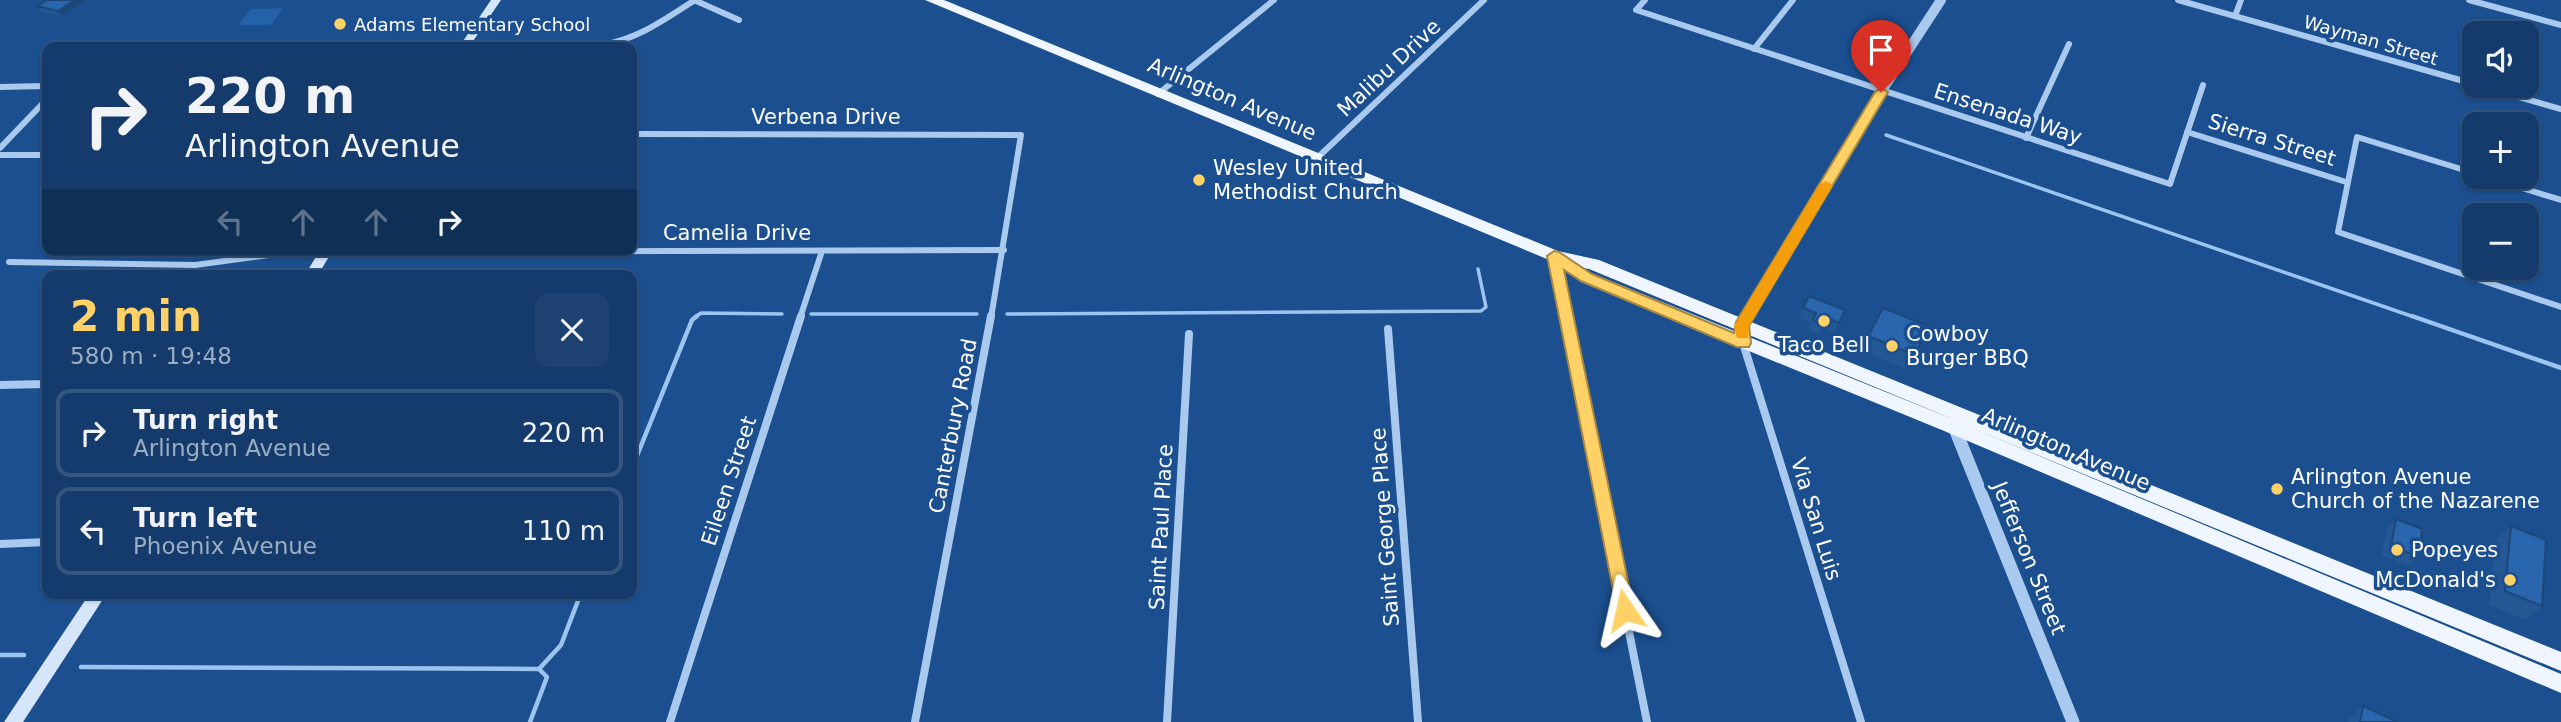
<!DOCTYPE html>
<html lang="en">
<head>
<meta charset="utf-8">
<style>
  body { margin:0; font-family:"DejaVu Sans",sans-serif; background:#1d4271; color:#f1f3f6; height:100vh; display:flex; flex-direction:column; font-size:26px; white-space:nowrap }
  * { box-sizing:border-box; margin:0 }
  p { font-size:23px; color:#9dadc1 }
  .icon { flex:none; width:38px; height:38px; fill:none; stroke:currentColor; stroke-width:2; stroke-linecap:round; stroke-linejoin:round }
  .map { position:relative; flex:1; overflow:hidden }
  .details { position:absolute; left:42px; top:270px; width:595px; height:329px; display:flex; flex-direction:column; background:#143b6b; border-radius:14px; box-shadow:0 2px 5px #0004,0 0 0 2px #33557e }
  .details>* { flex:none }
  .hud { position:absolute; left:42px; top:42px; width:595px; height:214px; border-radius:14px; box-shadow:0 2px 5px #0004,0 0 0 2px #33557e; background:#143b6b; color:#f1f3f6; overflow:hidden }
  .buttons { position:absolute; left:2462px; top:21px; display:grid; gap:14px }
  .buttons a { display:grid; place-items:center; width:77px; height:77px; border-radius:14px; background:#143b6b; box-shadow:0 2px 5px #0004,0 0 0 2px #33557e; font-size:35px }
  .pin { position:absolute; display:grid; place-items:center; width:60px; height:60px; color:#fff; margin:-72px -30px; border-radius:50% 50% 50% 0; rotate:-45deg; box-shadow:0 0 7px #0007 }
  .pin .icon { rotate:45deg }
  .me { position:absolute; width:77px; margin:-38px; rotate:349deg; stroke-linejoin:round; filter:drop-shadow(0 0 5px #0008) }
  .turn { display:flex; align-items:center; gap:24px; height:147px; padding:0 28px; font-size:32px }
  .turn .icon { width:91px; height:91px; stroke-width:2.5 }
  .turn b { display:block; font-size:49px; line-height:60px }
  .lanes { display:flex; align-items:center; height:66px; padding:0 28px; background:#0003; justify-content:center; gap:35px; direction:ltr }
  .lanes .off { opacity:.35 }
  .round { display:grid; place-items:center; flex:none; width:74px; height:74px; border-radius:14px; background:#1d4271 }
  .head { display:flex; align-items:center; justify-content:space-between; height:119px; padding:0 28px }
  h1 { font-size:42px; font-weight:800; line-height:52px; color:#ffd166 }
  ul { padding:0; list-style:none }
  li { display:flex; align-items:center; gap:21px; height:88px; margin:0 14px 10px; padding:0 14px; border:4px solid #33557e; border-radius:14px }
  li div { flex:1 }
  li b { display:block; font-size:26px }
  li em { font-style:normal }
  .map>svg:first-child { display:block }
  .green { fill:#2461a8 }
  .lines { fill:none; stroke-linecap:round; stroke-linejoin:round }
  .stream-far1 { stroke:#9cc4f0; stroke-width:3.5 }
  .stream { stroke:#9cc4f0; stroke-width:4.5 }
  .minor-far1 { stroke:#a9c9ee; stroke-width:6 }
  .minor { stroke:#a9c9ee; stroke-width:8 }
  .tertiary-far1 { stroke:#a9c9ee; stroke-width:10 }
  .tertiary { stroke:#a9c9ee; stroke-width:13 }
  .secondary { fill:#d6e6fa; fill-rule:evenodd }
  .primary { fill:#f0f6ff; fill-rule:evenodd }
  .wall { fill:#245895 }
  .shaded-wall { fill:#1d4779 }
  .building { fill:#2a66ad; stroke:#1d4779; stroke-width:2 }
  .route { fill:#ffd166; stroke:#a68842; stroke-width:2 }
  .slow { fill:#f59e0b }
  .poi-dot { fill:#ffd166; stroke:#1b4f8f; stroke-width:2.5 }
  .labels { text-anchor:middle; dominant-baseline:central; stroke-width:7; stroke-linejoin:round; paint-order:stroke }
  .far-poi-label { font-size:18px; fill:#fff; stroke:#1b4f8f; text-anchor:start }
  .far-street-label { font-size:18px; fill:#fff; stroke:#1b4f8f }
  .street-label { font-size:21px; fill:#fff; stroke:#1b4f8f }
  .poi-label { font-size:21px; fill:#fff; stroke:#1b4f8f; text-anchor:start }
</style>
</head>
<body>
<div class="map">
<svg width="2561" height="722" viewBox="0 0 2561 722">
  <rect width="100%" height="100%" fill="#1b4f8f"/>
  <!-- green -->
  <path class="green" d="M 283,8 L 271,25 L 238,25 L 251,9 Z"/>
  <g class="lines">
    <!-- stream-far1 -->
    <g class="stream-far1">
      <path d="M 1886,135 L 2417,318"/>
      <path d="M 811,314 L 977,314"/>
      <path d="M 1007,314 L 1481,311 L 1486,307 L 1478,269"/>
      <path d="M 694,318 L 701,313 L 782,314"/>
    </g>
    <!-- stream -->
    <g class="stream">
      <path d="M 2412,316 L 2561,368"/>
      <path d="M 632,468 L 692,320 L 697,316"/>
      <path d="M 0,655 L 24,655"/>
      <path d="M 81,667 L 539,669 L 547,677 L 530,722"/>
      <path d="M 539,669 L 561,645 L 581,593"/>
    </g>
    <!-- minor-far1 -->
    <g class="minor-far1">
      <path d="M 694,0 L 739,20"/>
      <path d="M 1645,0 L 1636,10 L 2170,184 L 2203,85"/>
      <path d="M 2178,0 L 2474,84"/>
      <path d="M 2469,0 L 2561,25"/>
      <path d="M 2235,16 L 2241,0"/>
      <path d="M 467,43 L 601,45 C 637,40 665,19 695,0"/>
      <path d="M 1754,49 L 1793,0"/>
      <path d="M 2480,86 L 2561,109"/>
      <path d="M 0,87 L 47,86"/>
      <path d="M 1158,94 L 1274,0"/>
      <path d="M 2187,132 L 2346,182"/>
      <path d="M 632,134 L 1021,135 L 991,318"/>
      <path d="M 2026,138 L 2069,44"/>
      <path d="M 0,148 L 47,99"/>
      <path d="M 0,155 L 47,155"/>
      <path d="M 1315,160 L 1484,0"/>
      <path d="M 2474,173 L 2357,137 L 2338,232 L 2561,307"/>
      <path d="M 2486,177 L 2561,200"/>
      <path d="M 1554,256 L 1566,318"/>
      <path d="M 9,262 L 195,265 L 292,252 L 1004,250"/>
      <path d="M 800,318 L 822,251"/>
    </g>
    <!-- minor -->
    <g class="minor">
      <path d="M 1566,316 L 1647,722"/>
      <path d="M 1742,326 L 1743,343 L 1861,722"/>
      <path d="M 1388,329 L 1418,722"/>
      <path d="M 0,385 L 47,384"/>
      <path d="M 0,544 L 47,542"/>
      <path d="M 670,722 L 801,316"/>
      <path d="M 915,722 L 991,316"/>
      <path d="M 1167,722 L 1189,334"/>
    </g>
    <!-- tertiary-far1 -->
    <path class="tertiary-far1" d="M 1747,318 L 1881,92 L 1941,0"/>
    <!-- tertiary -->
    <g class="tertiary">
      <path d="M 1742,326 L 1748,316"/>
      <path d="M 1953,424 L 2073,722"/>
    </g>
    <!-- secondary -->
    <g class="secondary">
      <path d="M 491,0 L 501,0 L 469,47 L 459,47 Z"/>
      <path d="M 320,250 L 333,250 L 318,275 L 305,275 Z"/>
      <path d="M 90,593 L 107,593 L 23,722 L 4,722 Z"/>
    </g>
    <!-- primary -->
    <path class="primary" d="M 925,0 L 944,0 L 1558,251 L 1599,260 L 2561,652 L 2561,671 L 1965,425 L 2561,674 L 2561,693 L 1949,433 L 1581,282 L 1554,262 ZM 1583,268 L 1589,269 L 1960,422 L 1593,274 Z"/>
  </g>
  <!-- wall -->
  <g class="wall">
    <path d="M 47,0 L 86,0 L 61,16 L 40,11 L 37,6 Z"/>
    <path d="M 1803,308 L 1841,320 L 1835,333 L 1822,327 L 1818,334 L 1809,330 L 1811,323 L 1799,318 Z"/>
    <path d="M 1929,326 L 1908,370 L 1862,351 L 1868,336 Z"/>
    <path d="M 2396,519 L 2419,557 L 2409,566 L 2382,555 L 2387,528 Z"/>
    <path d="M 2511,526 L 2542,606 L 2526,620 L 2489,605 L 2495,541 Z"/>
    <path d="M 2363,706 L 2398,722 L 2348,722 L 2348,720 Z"/>
  </g>
  <!-- shaded-wall -->
  <path class="shaded-wall" d="M 75,0 L 86,0 L 61,16 L 58,11 Z"/>
  <!-- building -->
  <g class="building">
    <path d="M 47,0 L 75,0 L 58,11 L 37,6 Z"/>
    <path d="M 1809,296 L 1845,310 L 1839,323 L 1826,317 L 1822,324 L 1813,320 L 1816,313 L 1803,308 Z"/>
    <path d="M 1883,308 L 1929,326 L 1915,355 L 1868,336 Z"/>
    <path d="M 2396,519 L 2422,529 L 2419,557 L 2391,546 Z"/>
    <path d="M 2511,526 L 2546,540 L 2542,606 L 2505,591 Z"/>
    <path d="M 2363,706 L 2398,722 L 2360,722 Z"/>
  </g>
  <!-- route -->
  <path class="route" d="M 1881,88 L 1888,92 L 1749,326 L 1751,343 L 1749,347 L 1737,347 L 1581,281 L 1564,270 L 1634,610 L 1631,615 L 1625,617 L 1618,615 L 1547,256 L 1554,251 L 1559,252 L 1592,274 L 1734,333 L 1736,322 L 1875,92 Z"/>
  <!-- slow -->
  <path class="slow" d="M 1826,181 L 1833,185 L 1749,326 L 1748,338 L 1737,338 L 1734,326 L 1819,185 Z"/>
  <!-- markers -->
  <g class="poi-dot">
    <circle cx="340" cy="24" r="7"/>
    <circle cx="1199" cy="180" r="7"/>
    <circle cx="1824" cy="321" r="7"/>
    <circle cx="1892" cy="346" r="7"/>
    <circle cx="2277" cy="489" r="7"/>
    <circle cx="2397" cy="550" r="7"/>
    <circle cx="2510" cy="580" r="7"/>
  </g>
  <g class="labels">
    <!-- far-poi labels -->
    <g class="far-poi-label">
      <text x="354" y="24">Adams Elementary School</text>
    </g>
    <!-- far-street labels -->
    <g class="far-street-label">
      <text transform="translate(2371 40) rotate(16)">Wayman Street</text>
    </g>
    <!-- street labels -->
    <g class="street-label">
      <text transform="translate(1389 68) rotate(-43)">Malibu Drive</text>
      <text transform="translate(1232 99) rotate(23)">Arlington Avenue</text>
      <text transform="translate(2008 114) rotate(18)">Ensenada Way</text>
      <text x="826" y="117">Verbena Drive</text>
      <text transform="translate(2272 140) rotate(17)">Sierra Street</text>
      <text x="737" y="233">Camelia Drive</text>
      <text transform="translate(953 426) rotate(-79)">Canterbury Road</text>
      <text transform="translate(2066 449) rotate(23)">Arlington Avenue</text>
      <text transform="translate(729 481) rotate(-72)">Eileen Street</text>
      <text transform="translate(1816 519) rotate(73)">Via San Luis</text>
      <text transform="translate(1161 527) rotate(-87)">Saint Paul Place</text>
      <text transform="translate(1385 527) rotate(-94)">Saint George Place</text>
      <text transform="translate(2029 558) rotate(68)">Jefferson Street</text>
    </g>
    <!-- poi labels -->
    <g class="poi-label">
      <text x="1213" y="168">Wesley United<tspan x="1213" dy="24">Methodist Church</tspan></text>
      <text x="1906" y="334">Cowboy<tspan x="1906" dy="24">Burger BBQ</tspan></text>
      <text x="1824" y="345" text-anchor="middle">Taco Bell</text>
      <text x="2291" y="477">Arlington Avenue<tspan x="2291" dy="24">Church of the Nazarene</tspan></text>
      <text x="2411" y="550">Popeyes</text>
      <text x="2496" y="580" text-anchor="end">McDonald's</text>
    </g>
  </g>
</svg>
<div class="buttons">
<a><svg class="icon" aria-label="sound" viewBox="0 0 24 24"><path d="M4 9h4l5-4v14l-5-4H4zM17 9q2 3 0 6"/></svg></a>
<a>+</a>
<a>−</a>
</div>
<div class="pin" style="left:1881px;top:92px;background:#d93025"><svg class="icon" aria-label="arrive" viewBox="0 0 24 24"><path d="M6 21V4h12l-3 4 3 4H6"/></svg></div>
<svg class="me" style="left:1625px;top:610px" viewBox="-20 -20 40 40"><path d="M0-17L14 15 0 8-14 15z" fill="#ffd166" stroke="#fff" stroke-width="4"/></svg>
<div class="hud">
<div class="turn"><svg class="icon" aria-label="right" viewBox="0 0 24 24"><path d="M7 20v-9h11M14 6l5 5-5 5"/></svg><div><b>220 m</b>Arlington Avenue</div></div>
<div class="lanes"><svg class="icon off" aria-label="left" viewBox="0 0 24 24"><path d="M17 20v-9H6M10 6l-5 5 5 5"/></svg><svg class="icon off" aria-label="ahead" viewBox="0 0 24 24"><path d="M12 20V5M6 11l6-6 6 6"/></svg><svg class="icon off" aria-label="ahead" viewBox="0 0 24 24"><path d="M12 20V5M6 11l6-6 6 6"/></svg><svg class="icon" aria-label="right" viewBox="0 0 24 24"><path d="M7 20v-9h11M14 6l5 5-5 5"/></svg></div>
</div>
<section class="details">
<div class="head"><div><h1>2 min</h1><p>580 m · 19:48</p></div><a class="round"><svg class="icon" aria-label="close" viewBox="0 0 24 24"><path d="M6 6l12 12M18 6L6 18"/></svg></a></div>
<ul>
<li><svg class="icon" aria-label="right" viewBox="0 0 24 24"><path d="M7 20v-9h11M14 6l5 5-5 5"/></svg><div><b>Turn right</b><p>Arlington Avenue</p></div><em>220 m</em></li>
<li><svg class="icon" aria-label="left" viewBox="0 0 24 24"><path d="M17 20v-9H6M10 6l-5 5 5 5"/></svg><div><b>Turn left</b><p>Phoenix Avenue</p></div><em>110 m</em></li>
</ul>
</section>
</div>
</body>
</html>
